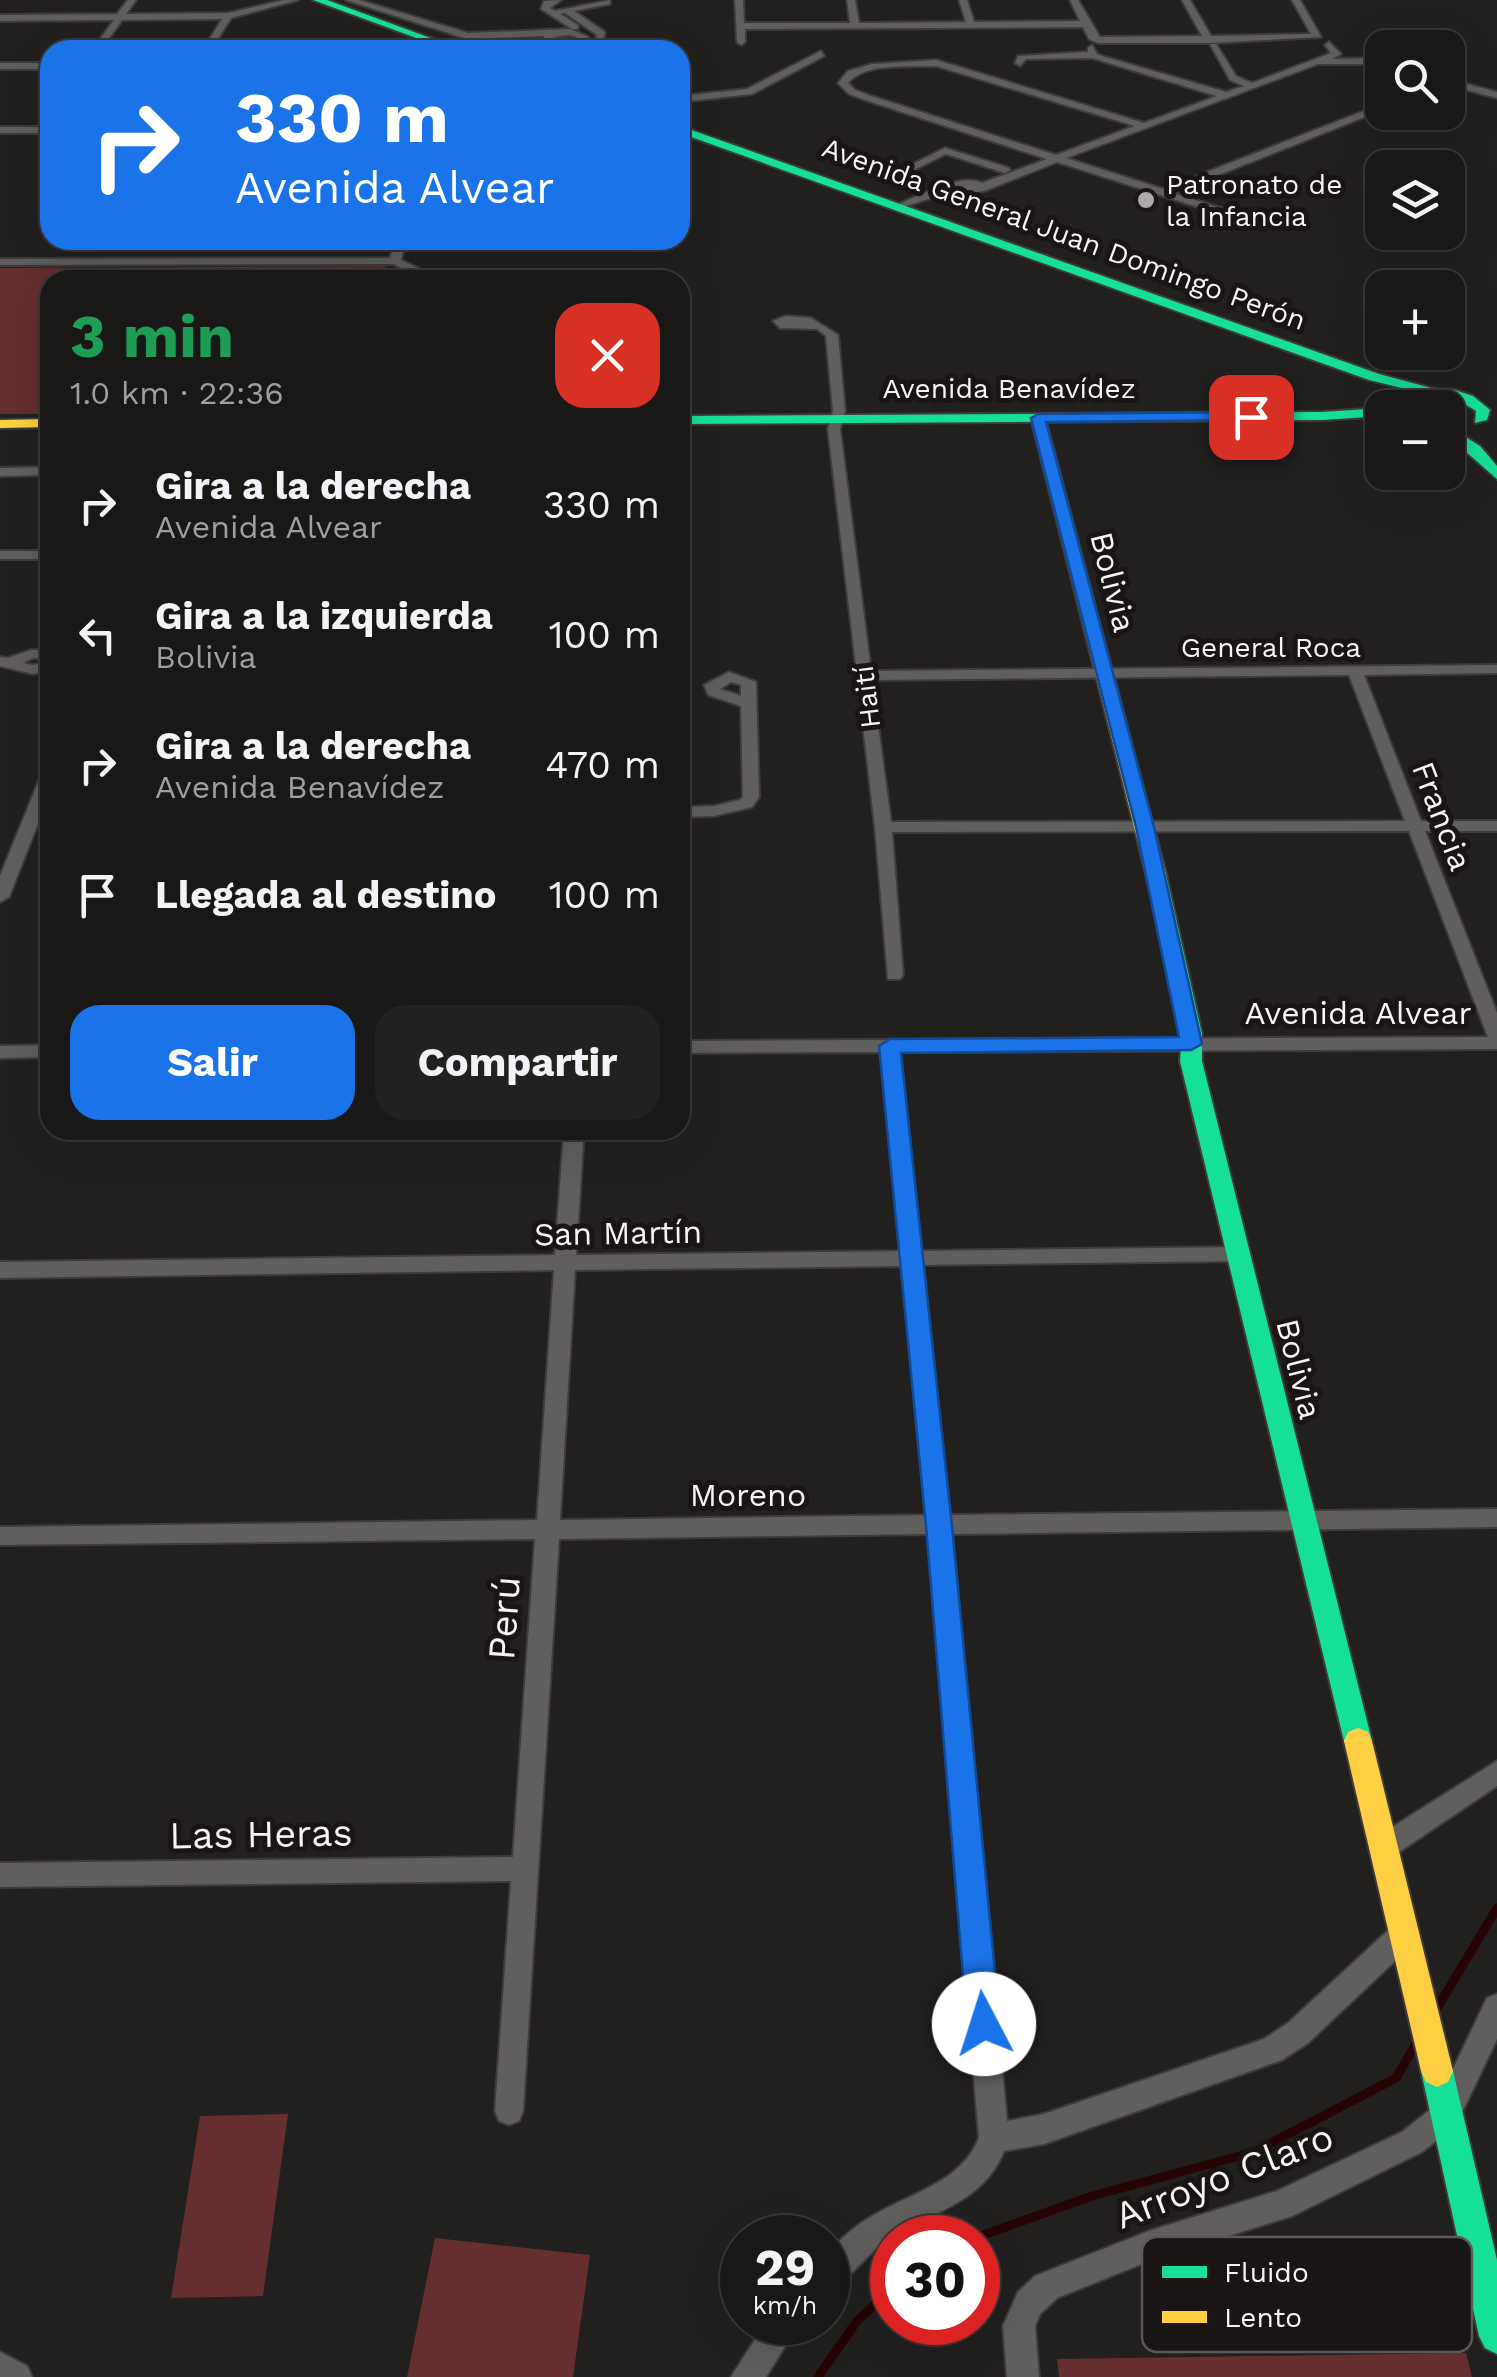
<!DOCTYPE html>
<html lang="es">
<head>
<meta charset="utf-8">
<style>
  body { margin:0; font-family:"Work Sans",sans-serif; background:#232020; color:#f1f3f6; height:100vh; display:flex; flex-direction:column; font-size:38px; white-space:nowrap }
  * { box-sizing:border-box; margin:0 }
  p { font-size:32px; color:#9f9fa1 }
  .icon { flex:none; width:55px; height:55px; fill:none; stroke:currentColor; stroke-width:2; stroke-linecap:round; stroke-linejoin:round }
  .map { position:relative; flex:1; overflow:hidden }
  .drawer { position:absolute; left:40px; top:270px; width:650px; height:870px; display:flex; flex-direction:column; background:#1a1717; border-radius:30px; box-shadow:0 10px 40px #0002,0 0 0 2px #383636 }
  .drawer>* { flex:none }
  .banner { position:absolute; left:40px; top:40px; width:650px; height:210px; border-radius:30px; box-shadow:0 10px 40px #0002,0 0 0 2px #383636; background:#1a73e8; color:#fff; overflow:hidden }
  .controls { position:absolute; left:1365px; top:30px; display:grid; gap:20px }
  .controls a { display:grid; place-items:center; width:100px; height:100px; border-radius:20px; background:#1a1717; box-shadow:0 10px 40px #0002,0 0 0 2px #383636; font-size:50px }
  .speed { position:absolute; left:720px; top:2215px; display:flex; gap:20px; font-size:50px; font-weight:700; text-align:center }
  .speed>* { display:grid; place-content:center; width:130px; height:130px; border-radius:50%; background:#1a1717; box-shadow:0 10px 40px #0002,0 0 0 2px #383636; line-height:1 }
  .speed small { font-size:25px; font-weight:400 }
  .speed .limit { border:15px solid #d22; background:#fff; color:#111 }
  .pin { position:absolute; display:grid; place-items:center; width:85px; height:85px; color:#fff; margin:-42px; border-radius:20px; box-shadow:0 5px 15px #0006 }
  .me { position:absolute; width:110px; margin:-55px; rotate:355deg; stroke-linejoin:round; filter:drop-shadow(0 0 8px #0008) }
  .turn { display:flex; align-items:center; gap:35px; height:210px; padding:0 30px; font-size:45px }
  .turn .icon { width:130px; height:130px; stroke-width:2.5 }
  .turn b { display:block; font-size:70px; line-height:85px }
  .round { display:grid; place-items:center; flex:none; width:105px; height:105px; border-radius:30px; background:#232020 }
  .summary { display:flex; align-items:center; justify-content:space-between; height:170px; padding:0 30px }
  h1 { font-size:60px; font-weight:700; line-height:75px; color:#1e9e55 }
  .action { display:flex; gap:20px; margin-top:auto; padding:20px 30px }
  .action a { flex:1; height:115px; border-radius:30px; background:#1a73e8; color:#fff; font-size:40px; font-weight:700; line-height:115px; text-align:center }
  .action a+a { background:#232020; color:#f1f3f6 }
  ul { padding:0; list-style:none }
  li { display:flex; align-items:center; gap:30px; height:130px; padding:0 30px }
  li div { flex:1 }
  li b { display:block; font-size:38px }
  li em { font-style:normal }
  .map>svg:first-child { display:block }
  .green { fill:#642f2e }
  .lines { fill:none; stroke-linecap:round; stroke-linejoin:round }
  .stream { stroke:#260305; stroke-width:9 }
  .street-tunnel { stroke:#423f3f; stroke-width:10; stroke-dasharray:10 5; stroke-linecap:butt }
  .street-casing { stroke:#3e3b3b; stroke-width:4 }
  .fast-casing { stroke:#3e3b3b; stroke-width:4 }
  .slow-casing { stroke:#3e3b3b; stroke-width:4 }
  .street { fill:#615e5e; fill-rule:evenodd }
  .fast { fill:#16e098; fill-rule:evenodd }
  .slow { fill:#ffcf43; fill-rule:evenodd }
  .route { fill:#1a73e8; stroke:#114b97; stroke-width:2.5 }
  .poi-dot { fill:#aca9a8; stroke:#1a1515; stroke-width:4 }
  .labels { text-anchor:middle; dominant-baseline:central; stroke-width:10; stroke-linejoin:round; paint-order:stroke }
  .far-poi-label { font-size:28px; fill:#f6f3f2; stroke:#1a1515; text-anchor:start }
  .far-street-label { font-size:28px; fill:#f6f3f2; stroke:#1a1515 }
  .street-label { font-size:32px; fill:#f6f3f2; stroke:#1a1515 }
  .near-street-label { font-size:38px; fill:#f6f3f2; stroke:#1a1515 }
  .key { fill:#1a1515; stroke:#5c5857; stroke-width:2.5 }
  .key-label { font-size:28px; fill:#f6f3f2 }
</style>
</head>
<body>
<div class="map">
<svg width="1497" height="2377" viewBox="0 0 1497 2377">
  <rect width="100%" height="100%" fill="#221f1f"/>
  <!-- green -->
  <g class="green">
    <path d="M 383,266 L 413,280 L 50,280 L 50,414 L 0,414 L 0,268 Z"/>
    <path d="M 288,2114 L 263,2296 L 171,2298 L 200,2116 Z"/>
    <path d="M 435,2238 L 590,2255 L 573,2377 L 407,2377 Z"/>
    <path d="M 1466,2353 L 1472,2377 L 1059,2377 L 1057,2359 Z"/>
  </g>
  <g class="lines">
    <!-- stream -->
    <g class="stream">
      <path d="M 1436,2010 L 1497,1908"/>
      <path d="M 975,2238 L 1092,2196 L 1254,2152 L 1396,2078 L 1417,2042"/>
      <path d="M 818,2377 L 857,2321 L 892,2289"/>
    </g>
    <!-- street-tunnel -->
    <path class="street-tunnel" d="M 511,50 L 525,45"/>
    <!-- street casing -->
    <g class="street-casing">
      <g id="street">
        <path d="M 128,0 L 136,0 L 126,14 L 228,13 L 284,0 L 298,0 L 231,18 L 211,50 L 203,50 L 222,19 L 122,20 L 101,50 L 92,50 L 114,20 L 0,21 L 0,15 L 117,14 Z"/>
        <path d="M 346,0 L 359,0 L 468,33 L 570,29 L 589,37 L 570,46 L 544,40 L 544,36 L 467,39 ZM 569,35 L 577,37 L 569,40 L 554,37 Z"/>
        <path d="M 561,0 L 550,8 L 555,11 L 610,0 L 610,4 L 574,11 L 605,32 L 601,50 L 593,50 L 597,35 L 565,13 L 560,14 L 578,25 L 578,29 L 572,29 L 541,9 L 544,1 Z"/>
        <path d="M 735,0 L 743,0 L 744,23 L 850,23 L 847,0 L 855,0 L 859,23 L 966,22 L 959,0 L 967,0 L 974,22 L 1080,21 L 1070,0 L 1078,0 L 1100,37 L 1202,36 L 1182,0 L 1190,0 L 1211,36 L 1311,34 L 1292,0 L 1300,0 L 1321,37 L 1209,43 L 1098,43 L 1089,39 L 1083,27 L 745,29 L 745,42 L 741,45 L 737,42 Z"/>
        <path d="M 1329,42 L 1341,54 L 1332,59 L 1382,58 L 1382,64 L 1318,64 L 1066,158 L 1163,189 L 1382,104 L 1382,110 L 1173,193 L 1227,210 L 1227,214 L 1223,215 L 1057,162 L 987,190 L 966,195 L 954,191 L 896,209 L 896,205 C 920,196 961,172 982,183 L 1047,159 L 865,100 L 849,94 L 838,83 L 848,71 L 872,64 L 936,60 L 1144,123 L 1217,96 L 1092,58 L 1026,59 L 1020,66 L 1015,63 L 1018,56 L 1088,52 L 1088,48 L 1092,45 L 1097,54 L 1105,57 L 1226,92 L 1244,86 L 1230,80 L 1210,44 L 1216,44 L 1236,76 L 1252,83 L 1331,53 L 1325,45 ZM 936,66 L 1135,126 L 1056,155 L 871,96 L 855,90 L 848,83 C 865,62 910,67 936,66 Z"/>
        <path d="M 821,51 L 824,56 L 752,94 L 680,102 L 680,96 L 747,89 Z"/>
        <rect x="0" y="63" width="50" height="6"/>
        <path d="M 1448,79 L 1497,92 L 1497,98 L 1448,85 Z"/>
        <rect x="0" y="127" width="50" height="6"/>
        <path d="M 945,148 L 1009,168 L 1010,170 L 1005,173 L 946,154 L 894,180 L 885,178 Z"/>
        <path d="M 396,240 L 406,240 L 401,260 L 443,280 L 428,280 L 393,264 L 0,265 L 0,259 L 390,258 Z"/>
        <path d="M 786,316 L 811,318 L 838,335 L 845,411 L 840,429 L 871,671 L 1497,665 L 1497,673 L 1364,675 L 1421,821 L 1497,821 L 1497,831 L 1425,831 L 1497,1013 L 1497,1049 L 900,1052 L 921,1251 L 1237,1247 L 1247,1254 L 1237,1261 L 923,1265 L 949,1515 L 1497,1509 L 1497,1527 L 951,1534 L 1007,2121 L 1044,2114 L 1264,2039 L 1288,2023 L 1395,1924 L 1405,1920 L 1415,1924 L 1419,1933 L 1415,1942 L 1308,2043 L 1282,2060 L 1044,2144 L 1004,2151 C 982,2206 926,2212 882,2244 C 863,2258 849,2281 828,2289 L 828,2252 L 831,2249 C 844,2236 857,2224 874,2215 C 911,2193 962,2182 979,2138 L 928,1534 L 559,1539 L 523,2111 L 519,2121 L 509,2125 L 499,2121 L 495,2111 L 511,1881 L 0,1887 L 0,1863 L 513,1857 L 535,1539 L 0,1545 L 0,1527 L 537,1520 L 554,1270 L 0,1278 L 0,1262 L 555,1255 L 564,1130 L 584,1130 L 576,1255 L 901,1251 L 881,1052 L 680,1053 L 680,1041 L 1488,1037 L 1409,831 L 892,832 L 903,975 L 900,979 L 888,979 L 875,827 L 828,429 L 833,411 L 826,336 L 817,329 L 780,328 L 773,321 ZM 1349,675 L 1405,821 L 891,822 L 872,680 ZM 902,1266 L 926,1515 L 560,1520 L 575,1270 Z"/>
        <path d="M 50,467 L 50,475 L 0,476 L 0,468 Z"/>
        <rect x="0" y="551" width="50" height="8"/>
        <path d="M 31,650 L 50,650 L 50,658 L 33,658 L 23,663 L 33,665 L 50,661 L 50,670 L 33,674 L 0,666 L 0,657 L 8,658 Z"/>
        <path d="M 729,672 L 756,682 L 759,797 L 752,807 L 714,816 L 680,817 L 680,807 L 714,806 L 740,800 L 743,797 L 741,706 L 708,695 L 704,685 ZM 731,682 L 741,685 L 741,696 L 720,689 Z"/>
        <path d="M 50,768 L 50,793 L 9,897 L 0,902 L 0,876 L 42,773 Z"/>
        <path d="M 50,1045 L 50,1057 L 0,1058 L 0,1046 Z"/>
        <path d="M 1497,1761 L 1497,1786 L 1393,1856 L 1384,1859 L 1375,1856 L 1371,1847 L 1375,1838 Z"/>
        <path d="M 1497,1994 L 1497,2039 L 1456,2125 L 1422,2152 L 1292,2216 L 1149,2261 L 1057,2298 L 1040,2314 L 1035,2326 L 1039,2377 L 1007,2377 L 1003,2326 L 1018,2292 L 1035,2276 L 1149,2231 L 1277,2191 L 1402,2132 L 1436,2105 L 1487,1998 Z"/>
        <path d="M 766,2322 L 800,2322 L 766,2377 L 731,2377 Z"/>
        <path d="M 0,2352 L 27,2366 L 32,2377 L 0,2377 Z"/>
      </g>
    </g>
    <!-- fast casing -->
    <g class="fast-casing">
      <g id="fast">
        <path d="M 313,0 L 327,0 L 463,50 L 449,50 Z"/>
        <path d="M 680,126 L 1379,374 L 1435,389 L 1455,390 L 1473,396 L 1490,410 L 1487,420 L 1475,423 L 1476,411 C 1453,394 1434,400 1407,397 L 1405,394 L 1410,390 L 1369,380 L 680,133 Z"/>
        <path d="M 1382,408 L 1382,416 L 1322,420 L 680,424 L 680,416 L 1322,412 Z"/>
        <path d="M 1448,426 L 1480,446 L 1497,466 L 1497,479 L 1448,436 Z"/>
        <path d="M 1156,868 L 1166,874 L 1202,1034 L 1202,1061 L 1372,1741 L 1368,1750 L 1358,1754 L 1348,1750 L 1344,1741 L 1180,1061 L 1182,1034 L 1146,874 Z"/>
        <path d="M 1437,2055 L 1448,2060 L 1453,2071 L 1497,2260 L 1497,2354 L 1485,2348 L 1479,2336 L 1421,2071 L 1426,2060 Z"/>
      </g>
    </g>
    <!-- slow casing -->
    <g class="slow-casing">
      <g id="slow">
        <path d="M 1038,414 L 1045,418 L 1166,874 L 1163,878 L 1149,878 L 1146,874 L 1031,418 Z"/>
        <path d="M 50,419 L 50,427 L 0,428 L 0,420 Z"/>
        <path d="M 1358,1728 L 1368,1732 L 1372,1741 L 1453,2071 L 1448,2082 L 1437,2087 L 1426,2082 L 1421,2071 L 1344,1741 L 1348,1732 Z"/>
      </g>
    </g>
    <!-- street -->
    <use href="#street" class="street"/>
    <!-- fast -->
    <use href="#fast" class="fast"/>
    <!-- slow -->
    <use href="#slow" class="slow"/>
  </g>
  <!-- route -->
  <path class="route" d="M 1251,412 L 1258,417 L 1256,420 L 1046,422 L 1154,827 L 1202,1044 L 1191,1050 L 901,1053 L 952,1526 L 1000,2024 L 995,2035 L 984,2039 L 972,2035 L 967,2024 L 926,1526 L 879,1046 L 890,1039 L 1179,1037 L 1136,827 L 1031,418 L 1038,414 Z"/>
  <!-- markers -->
  <circle class="poi-dot" cx="1146" cy="200" r="10"/>
  <g class="labels">
    <!-- far-poi labels -->
    <g class="far-poi-label">
      <text x="1166" y="184">Patronato de<tspan x="1166" dy="32">la Infancia</tspan></text>
    </g>
    <!-- far-street labels -->
    <g class="far-street-label">
      <text transform="translate(1064 234) rotate(20)">Avenida General Juan Domingo Perón</text>
      <text x="1009" y="388">Avenida Benavídez</text>
      <text x="1271" y="647">General Roca</text>
      <text transform="translate(867 697) rotate(-97)">Haití</text>
    </g>
    <!-- street labels -->
    <g class="street-label">
      <text transform="translate(1113 582) rotate(76)">Bolivia</text>
      <text transform="translate(1442 816) rotate(69)">Francia</text>
      <text x="1358" y="1013">Avenida Alvear</text>
      <text transform="translate(618 1233) rotate(-1)">San Martín</text>
      <text transform="translate(1299 1369) rotate(76)">Bolivia</text>
      <text x="748" y="1495">Moreno</text>
    </g>
    <!-- near-street labels -->
    <g class="near-street-label">
      <text transform="translate(504 1618) rotate(-86)">Perú</text>
      <text transform="translate(261 1834) rotate(-1)">Las Heras</text>
      <text transform="translate(1224 2176) rotate(-21)">Arroyo Claro</text>
    </g>
  </g>
  <!-- legend -->
  <rect x="1142" y="2237" width="330" height="115" rx="15" class="key"/>
  <rect x="1162" y="2266" width="45" height="12" fill="#16e098"/>
  <rect x="1162" y="2311" width="45" height="12" fill="#ffcf43"/>
  <g class="key-label">
    <text x="1224" y="2282">Fluido</text>
    <text x="1224" y="2327">Lento</text>
  </g>
</svg>
<div class="controls">
<a><svg class="icon" aria-label="search" viewBox="0 0 24 24"><circle cx="10" cy="10" r="6"/><path d="M15 15l6 6"/></svg></a>
<a><svg class="icon" aria-label="layers" viewBox="0 0 24 24"><path d="M12 4l9 5-9 5-9-5zM3 14l9 5 9-5"/></svg></a>
<a>+</a>
<a>−</a>
</div>
<div class="speed"><div>29<small>km/h</small></div><div class="limit">30</div></div>
<div class="pin" style="left:1251px;top:417px;background:#d93025"><svg class="icon" aria-label="arrive" viewBox="0 0 24 24"><path d="M6 21V4h12l-3 4 3 4H6"/></svg></div>
<svg class="me" style="left:984px;top:2024px" viewBox="-20 -20 40 40"><circle r="19" fill="#fff"/><path d="M0-13L10 11 0 6-10 11z" fill="#1a73e8"/></svg>
<div class="banner">
<div class="turn"><svg class="icon" aria-label="right" viewBox="0 0 24 24"><path d="M7 20v-9h11M14 6l5 5-5 5"/></svg><div><b>330 m</b>Avenida Alvear</div></div>
</div>
<section class="drawer">
<div class="summary"><div><h1>3 min</h1><p>1.0 km · 22:36</p></div><a class="round" style="background:#d93025;color:#fff"><svg class="icon" aria-label="close" viewBox="0 0 24 24"><path d="M6 6l12 12M18 6L6 18"/></svg></a></div>
<ul>
<li><svg class="icon" aria-label="right" viewBox="0 0 24 24"><path d="M7 20v-9h11M14 6l5 5-5 5"/></svg><div><b>Gira a la derecha</b><p>Avenida Alvear</p></div><em>330 m</em></li>
<li><svg class="icon" aria-label="left" viewBox="0 0 24 24"><path d="M17 20v-9H6M10 6l-5 5 5 5"/></svg><div><b>Gira a la izquierda</b><p>Bolivia</p></div><em>100 m</em></li>
<li><svg class="icon" aria-label="right" viewBox="0 0 24 24"><path d="M7 20v-9h11M14 6l5 5-5 5"/></svg><div><b>Gira a la derecha</b><p>Avenida Benavídez</p></div><em>470 m</em></li>
<li><svg class="icon" aria-label="arrive" viewBox="0 0 24 24"><path d="M6 21V4h12l-3 4 3 4H6"/></svg><div><b>Llegada al destino</b></div><em>100 m</em></li>
</ul>
<div class="action"><a>Salir</a><a>Compartir</a></div>
</section>
</div>
</body>
</html>
